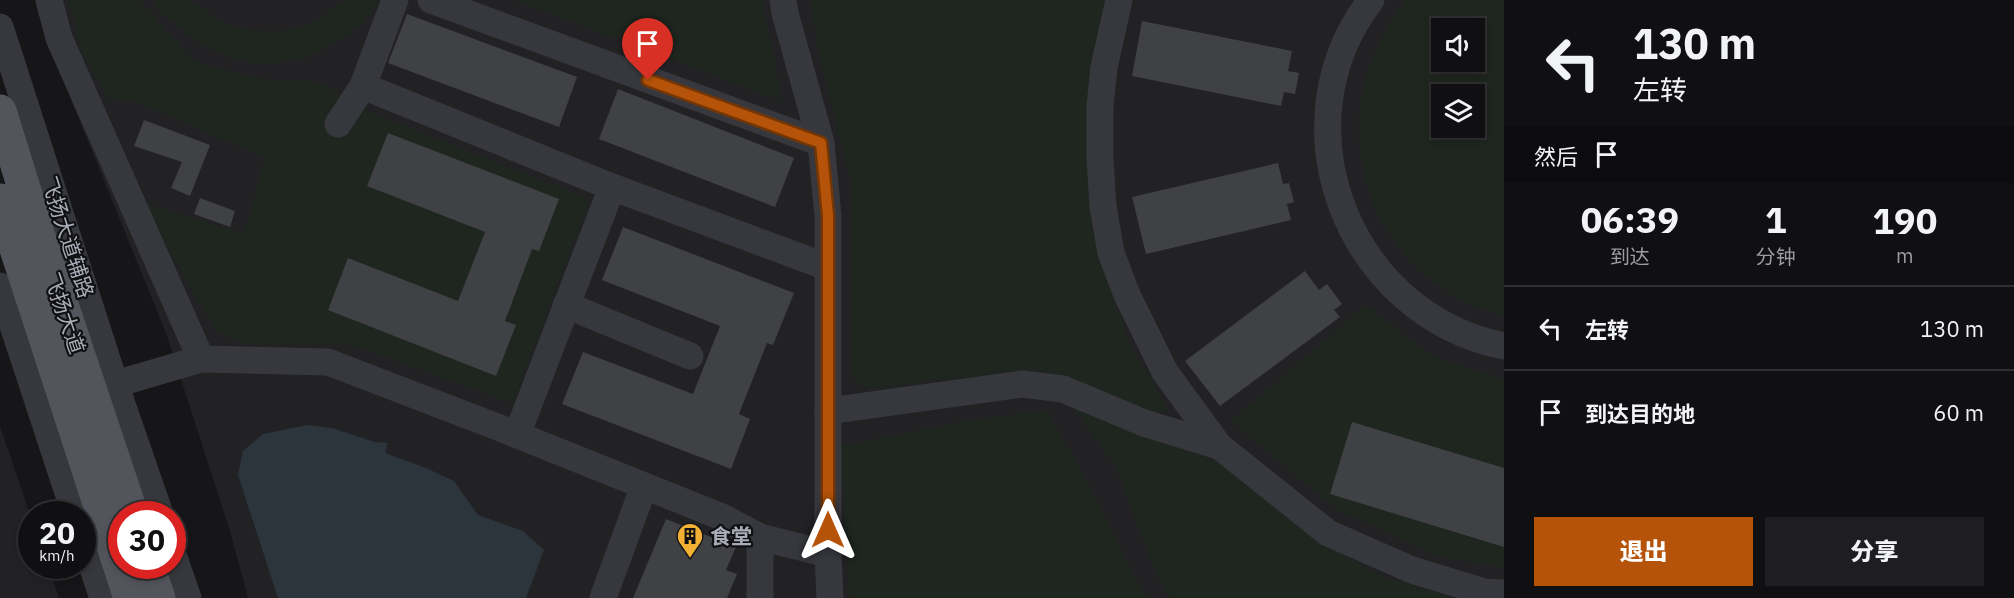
<!DOCTYPE html>
<html lang="zh">
<head>
<meta charset="utf-8">
<style>
  body { margin:0; font-family:"IBM Plex Sans","Noto Sans SC",sans-serif; background:#1e1e20; color:#f1f3f6; height:100vh; display:flex; flex-direction:column; font-size:22px; white-space:nowrap }
  * { box-sizing:border-box; margin:0 }
  p { font-size:20px; color:#9c9d9f }
  .icon { flex:none; width:33px; height:33px; fill:none; stroke:currentColor; stroke-width:2; stroke-linecap:round; stroke-linejoin:round }
  .map { position:relative; flex:1; overflow:hidden }
  .sheet { display:flex; flex-direction:column; background:#101012; width:510px }
  .sheet>* { flex:none }
  .top-card { background:#101012; color:#f1f3f6; overflow:hidden }
  .fabs { position:absolute; left:1431px; top:18px; display:grid; gap:12px }
  .fabs a { display:grid; place-items:center; width:54px; height:54px; border-radius:0px; background:#101012; box-shadow:0 3px 9px #0003,0 0 0 2px #303032; font-size:30px }
  .speed { position:absolute; left:18px; top:501px; display:flex; gap:12px; font-size:30px; font-weight:700; text-align:center }
  .speed>* { display:grid; place-content:center; width:78px; height:78px; border-radius:50%; background:#101012; box-shadow:0 3px 9px #0003,0 0 0 2px #303032; line-height:1 }
  .speed small { font-size:15px; font-weight:400 }
  .speed .limit { border:9px solid #d22; background:#fff; color:#111 }
  .pin { position:absolute; display:grid; place-items:center; width:51px; height:51px; color:#fff; margin:-62px -26px; border-radius:50% 50% 50% 0; rotate:-45deg; box-shadow:0 0 6px #0007 }
  .pin .icon { rotate:45deg }
  .me { position:absolute; width:66px; margin:-33px; rotate:0deg; stroke-linejoin:round; filter:drop-shadow(0 0 4px #0008) }
  .turn { display:flex; align-items:center; gap:21px; height:126px; padding:0 30px; font-size:27px }
  .turn .icon { width:78px; height:78px; stroke-width:2.5 }
  .turn b { display:block; font-size:42px; line-height:51px }
  .then { display:flex; align-items:center; height:57px; padding:0 30px; background:#0003; gap:12px; font-size:22px }
  .eta { display:flex; justify-content:space-evenly; align-items:center; height:102px; text-align:center }
  .eta b { font-size:36px; font-weight:800; line-height:42px }
  .button { display:flex; gap:12px; margin-top:auto; padding:12px 30px }
  .button a { flex:1; height:69px; border-radius:0px; background:#b45309; color:#fff; font-size:24px; font-weight:800; line-height:69px; text-align:center }
  .button a+a { background:#1e1e20; color:#f1f3f6 }
  ul { padding:0; list-style:none }
  li { display:flex; align-items:center; gap:18px; height:84px; padding:0 30px; border-top:2px solid #303032 }
  li div { flex:1 }
  li b { display:block; font-size:22px }
  li em { font-style:normal }
  main { display:flex; flex:1; min-height:0 }
  .map>svg:first-child { display:block }
  .built { fill:#222225; fill-rule:evenodd }
  .green { fill:#1e261f; fill-rule:evenodd }
  .water { fill:#2c353c }
  .building { fill:#404145 }
  .lines { fill:none; stroke-linecap:round; stroke-linejoin:round }
  .minor { stroke:#37383d; stroke-width:27 }
  .major { stroke:#53555c; stroke-width:33 }
  .route-casing { stroke:#753606; stroke-width:15 }
  .route { stroke:#b45309; stroke-width:10 }
  .labels { text-anchor:middle; dominant-baseline:central; stroke-width:4.5; stroke-linejoin:round; paint-order:stroke }
  .street-label { font-size:21px; fill:#a8adb8; stroke:#111113 }
  .poi-label { font-size:21px; font-weight:bold; fill:#a8adb8; stroke:#111113; text-anchor:start }
</style>
</head>
<body>
<main>
<div class="map">
<svg width="1504" height="598" viewBox="0 0 1504 598">
  <rect width="100%" height="100%" fill="#161618"/>
  <!-- built -->
  <g class="built">
    <path d="M 38,0 L 1504,0 L 1504,598 L 248,598 L 230,531 L 166,333 L 72,102 ZM 1442,28 L 1474,28 L 1474,62 L 1442,62 ZM 1442,94 L 1474,94 L 1474,128 L 1442,128 Z"/>
    <path d="M 0,426 L 31,518 L 32,566 L 48,566 L 59,598 L 0,598 Z"/>
  </g>
  <!-- green -->
  <g class="green">
    <path d="M 69,0 L 139,0 L 195,62 L 263,79 L 319,82 L 369,112 L 590,199 L 513,403 L 352,345 L 243,344 L 216,331 L 141,202 L 244,234 L 265,158 L 137,102 L 109,100 L 82,54 Z"/>
    <path d="M 152,0 L 190,0 L 225,23 L 249,30 L 281,31 L 312,23 L 344,0 L 381,0 L 363,23 L 346,36 L 310,57 L 284,62 L 256,64 L 226,56 L 199,44 L 157,9 Z"/>
    <path d="M 514,0 L 762,0 L 775,61 L 781,101 Z"/>
    <path d="M 810,0 L 1106,0 L 1105,273 L 1130,344 L 1168,409 L 1150,419 L 1072,380 L 1033,370 L 869,388 L 856,383 L 850,372 L 850,180 L 821,64 Z"/>
    <path d="M 1406,0 L 1504,0 L 1504,316 C 1362,278 1314,112 1406,0 ZM 1442,28 L 1474,28 L 1474,62 L 1442,62 ZM 1442,94 L 1474,94 L 1474,128 L 1442,128 Z"/>
    <path d="M 1366,305 L 1433,357 L 1504,379 L 1504,568 L 1435,556 L 1335,508 L 1231,421 Z"/>
    <path d="M 1078,407 L 1220,464 L 1321,542 L 1382,576 L 1455,598 L 1170,598 L 1158,578 L 1115,466 L 1076,411 Z"/>
    <path d="M 1047,410 L 1100,505 L 1134,575 L 1148,598 L 849,598 L 840,446 L 971,420 Z"/>
  </g>
  <!-- water -->
  <path class="water" d="M 307,425 L 332,428 L 375,442 L 388,443 L 385,453 L 426,468 L 454,481 L 478,515 L 523,531 L 544,550 L 526,598 L 278,598 L 238,475 L 243,451 L 263,434 Z"/>
  <!-- building -->
  <g class="building">
    <path d="M 407,14 L 577,77 L 559,127 L 388,63 Z"/>
    <path d="M 1142,21 L 1292,51 L 1288,71 L 1299,73 L 1295,94 L 1284,92 L 1281,106 L 1132,76 Z"/>
    <path d="M 618,89 L 794,158 L 775,207 L 599,139 Z"/>
    <path d="M 144,120 L 210,145 L 190,196 L 171,188 L 182,162 L 134,146 Z"/>
    <path d="M 388,133 L 559,199 L 539,251 L 532,249 L 505,321 L 516,325 L 496,376 L 328,310 L 348,258 L 458,301 L 485,232 L 367,186 Z"/>
    <path d="M 1278,163 L 1283,184 L 1289,183 L 1294,202 L 1287,204 L 1291,220 L 1146,254 L 1132,197 Z"/>
    <path d="M 200,198 L 235,211 L 230,227 L 194,214 Z"/>
    <path d="M 623,227 L 794,293 L 773,345 L 767,343 L 739,414 L 750,419 L 731,469 L 562,404 L 583,352 L 693,394 L 720,326 L 602,280 Z"/>
    <path d="M 1305,271 L 1319,290 L 1327,284 L 1342,304 L 1334,310 L 1340,317 L 1220,406 L 1185,361 Z"/>
    <path d="M 1352,422 L 1504,468 L 1504,547 L 1330,494 Z"/>
    <path d="M 666,519 L 736,547 L 726,570 L 737,574 L 727,598 L 633,598 Z"/>
  </g>
  <g class="lines">
    <!-- minor -->
    <g class="minor">
      <path d="M 49,0 L 59,38 L 201,359 L 71,397"/>
      <path d="M 431,0 L 821,143"/>
      <path d="M 783,0 L 785,13 L 821,143 L 828,216 L 828,554 L 830,598"/>
      <path d="M 1119,0 L 1104,67 L 1100,106 L 1100,159 L 1103,206 L 1111,253 L 1127,295 L 1165,372 L 1219,446 L 1328,533 L 1412,570 L 1484,592 L 1504,593"/>
      <path d="M 1371,0 C 1274,126 1349,315 1504,346"/>
      <path d="M 0,27 L 115,384 L 160,514"/>
      <path d="M 363,86 L 612,187 L 827,267"/>
      <path d="M 338,124 L 363,86 L 395,0"/>
      <path d="M 0,286 L 75,514"/>
      <path d="M 566,305 L 690,356"/>
      <path d="M 201,359 L 328,362 L 500,428 L 722,517 L 760,537 L 828,554"/>
      <path d="M 828,411 L 1022,384 L 1063,389 L 1144,423 L 1219,446"/>
      <path d="M 517,435 L 612,187"/>
      <path d="M 82,536 L 103,598"/>
      <path d="M 172,552 L 188,598"/>
      <path d="M 603,598 L 644,486"/>
      <path d="M 760,598 L 760,537"/>
    </g>
    <!-- major -->
    <g class="major">
      <path d="M 0,111 L 38,233 L 132,514"/>
      <path d="M 0,200 L 130,598"/>
      <path d="M 148,566 L 159,598"/>
    </g>
  </g>
  <g class="lines">
    <!-- route casing -->
    <g class="route-casing">
      <path id="route" d="M 648,80 L 821,143 L 828,216 L 828,530"/>
    </g>
    <!-- route -->
    <use href="#route" class="route"/>
  </g>
  <!-- icons -->
  <defs>
    <g id="building-pin" transform="scale(1.35)"><path d="M0 17L-7.5 6A9.5 9.5 0 1 1 7.5 6Z" fill="#f2b134" stroke="#111113"/><path d="M-4-6H4V6H1V3H-1V6H-4ZM-2.5-4.3h1.7v1.8h-1.7ZM.8-4.3h1.7v1.8H.8ZM-2.5-1h1.7V.8h-1.7ZM.8-1h1.7V.8H.8Z" fill="#111"/></g>
  </defs>
  <g fill-rule="evenodd">
    <use href="#building-pin" x="690" y="536"/>
  </g>
  <g class="labels">
    <!-- street labels -->
    <g class="street-label">
      <text transform="translate(68 237) rotate(72)">飞扬大道辅路</text>
      <text transform="translate(65 313) rotate(71)">飞扬大道</text>
    </g>
    <!-- poi labels -->
    <g class="poi-label">
      <text x="710" y="536">食堂</text>
    </g>
  </g>
</svg>
<div class="fabs">
<a><svg class="icon" aria-label="sound" viewBox="0 0 24 24"><path d="M4 9h4l5-4v14l-5-4H4zM17 9q2 3 0 6"/></svg></a>
<a><svg class="icon" aria-label="layers" viewBox="0 0 24 24"><path d="M12 4l9 5-9 5-9-5zM3 14l9 5 9-5"/></svg></a>
</div>
<div class="speed"><div>20<small>km/h</small></div><div class="limit">30</div></div>
<div class="pin" style="left:648px;top:80px;background:#d93025"><svg class="icon" aria-label="arrive" viewBox="0 0 24 24"><path d="M6 21V4h12l-3 4 3 4H6"/></svg></div>
<svg class="me" style="left:828px;top:530px" viewBox="-20 -20 40 40"><path d="M0-17L14 15 0 8-14 15z" fill="#b45309" stroke="#fff" stroke-width="4"/></svg>
</div>
<section class="sheet">
<div class="top-card">
<div class="turn"><svg class="icon" aria-label="left" viewBox="0 0 24 24"><path d="M17 20v-9H6M10 6l-5 5 5 5"/></svg><div><b>130 m</b>左转</div></div>
<div class="then">然后<svg class="icon" aria-label="arrive" viewBox="0 0 24 24"><path d="M6 21V4h12l-3 4 3 4H6"/></svg></div>
</div>
<div class="eta">
<div><b>06:39</b><p>到达</p></div>
<div><b>1</b><p>分钟</p></div>
<div><b>190</b><p>m</p></div>
</div>
<ul>
<li><svg class="icon" aria-label="left" viewBox="0 0 24 24"><path d="M17 20v-9H6M10 6l-5 5 5 5"/></svg><div><b>左转</b></div><em>130 m</em></li>
<li><svg class="icon" aria-label="arrive" viewBox="0 0 24 24"><path d="M6 21V4h12l-3 4 3 4H6"/></svg><div><b>到达目的地</b></div><em>60 m</em></li>
</ul>
<div class="button"><a>退出</a><a>分享</a></div>
</section>
</main>
</body>
</html>
